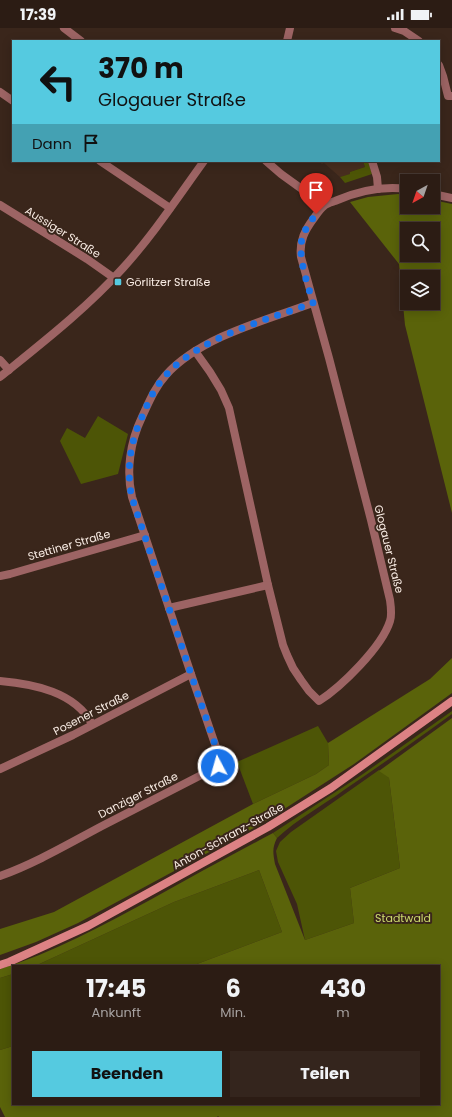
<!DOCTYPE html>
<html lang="de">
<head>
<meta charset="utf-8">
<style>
  body { margin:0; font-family:Poppins,sans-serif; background:#34251d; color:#f1f3f6; height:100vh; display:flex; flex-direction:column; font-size:15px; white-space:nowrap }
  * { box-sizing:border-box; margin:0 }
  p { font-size:13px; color:#a6a1a0 }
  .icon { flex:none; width:22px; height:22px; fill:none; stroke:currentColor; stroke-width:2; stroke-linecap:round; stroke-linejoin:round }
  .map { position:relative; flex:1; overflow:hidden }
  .sheet { position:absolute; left:12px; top:937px; width:428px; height:140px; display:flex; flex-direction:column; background:#2c1c14; border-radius:0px; box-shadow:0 2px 10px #0003,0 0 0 1px #483a34 }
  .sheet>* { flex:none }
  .guide { position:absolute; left:12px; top:12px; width:428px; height:122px; border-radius:0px; box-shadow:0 2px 10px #0003,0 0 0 1px #483a34; background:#55cae0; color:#111; overflow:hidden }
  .needle { width:26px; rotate:220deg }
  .fabs { position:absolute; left:400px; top:146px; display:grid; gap:8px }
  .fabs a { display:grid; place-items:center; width:40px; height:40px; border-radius:0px; background:#2c1c14; box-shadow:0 2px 10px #0003,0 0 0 1px #483a34; font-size:20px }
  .pin { position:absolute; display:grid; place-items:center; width:34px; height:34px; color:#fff; margin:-41px -17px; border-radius:50% 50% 50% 0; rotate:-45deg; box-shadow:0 0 4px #0007 }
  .pin .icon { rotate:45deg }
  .me { position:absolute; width:44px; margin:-22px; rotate:354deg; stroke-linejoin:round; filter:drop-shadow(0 0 3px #0008) }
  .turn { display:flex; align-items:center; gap:14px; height:84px; padding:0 20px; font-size:18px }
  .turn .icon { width:52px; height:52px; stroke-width:2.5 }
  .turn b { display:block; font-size:28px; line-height:34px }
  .then { display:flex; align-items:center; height:38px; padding:0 20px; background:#0003; gap:8px; font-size:15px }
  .eta { display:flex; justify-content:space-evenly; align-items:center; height:68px; text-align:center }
  .eta b { font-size:24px; font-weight:700; line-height:28px }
  .button { display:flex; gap:8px; margin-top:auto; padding:8px 20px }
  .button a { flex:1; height:46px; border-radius:0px; background:#55cae0; color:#111; font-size:16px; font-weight:700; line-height:46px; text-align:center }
  .button a+a { background:#34251d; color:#f1f3f6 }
  .status { display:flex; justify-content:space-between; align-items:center; height:28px; padding:0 20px; background:#2c1c14; direction:ltr }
  .status svg { height:11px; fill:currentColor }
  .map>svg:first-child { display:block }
  .built { fill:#482e1f }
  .green { fill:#4d5506 }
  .forest { fill:#5a630a; fill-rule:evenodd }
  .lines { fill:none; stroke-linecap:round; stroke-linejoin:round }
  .minor { stroke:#9d6464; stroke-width:8 }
  .secondary { stroke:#dc8284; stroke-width:8 }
  .route { stroke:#1a73e8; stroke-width:7; stroke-dasharray:0 12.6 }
  .poi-dot { fill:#55cae0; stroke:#3a261b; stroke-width:1.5 }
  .labels { text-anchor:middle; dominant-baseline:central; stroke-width:4; stroke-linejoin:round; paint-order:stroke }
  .street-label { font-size:11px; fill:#f9ece4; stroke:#3a261b }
  .poi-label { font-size:11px; fill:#f9ece4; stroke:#3a261b; text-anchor:start }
  .park-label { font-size:11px; fill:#cddb6f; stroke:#3a261b }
</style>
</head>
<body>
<div class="status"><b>17:39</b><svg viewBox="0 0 49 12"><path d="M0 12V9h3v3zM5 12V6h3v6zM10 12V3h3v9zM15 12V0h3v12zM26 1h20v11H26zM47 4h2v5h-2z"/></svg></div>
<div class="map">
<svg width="452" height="1089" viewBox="0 0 452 1089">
  <rect width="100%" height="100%" fill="#3a261b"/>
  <!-- built -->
  <path class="built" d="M 318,133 L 363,133 L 365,139 L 350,144 L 351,146 L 340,149 L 324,135 L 322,136 Z"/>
  <!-- green -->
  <g class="green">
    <path d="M 363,133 L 368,133 L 372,146 L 345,155 L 340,149 L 350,146 L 350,144 L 365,139 Z"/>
    <path d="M 98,388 L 128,406 L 118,446 L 81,456 L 60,413 L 67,400 L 85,410 Z"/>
    <path d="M 452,683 L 452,686 C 416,712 381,737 344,762 C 322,778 297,791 277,810 L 273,805 L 363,746 Z"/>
    <path d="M 318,698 L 328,715 L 329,737 L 316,746 L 253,776 L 237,734 Z"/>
    <path d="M 379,742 L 389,750 L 400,840 L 350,860 L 354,895 L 305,912 L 297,876 L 278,834 L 276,823 L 280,814 L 291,804 Z"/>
    <path d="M 259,842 L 282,904 L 197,936 L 198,938 L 35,938 L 174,874 Z"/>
    <path d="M 13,946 L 13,1018 L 0,1022 L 0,950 Z"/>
  </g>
  <!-- forest -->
  <g class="forest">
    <path d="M 398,166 L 407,167 L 407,179 L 433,179 L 433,172 L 452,176 L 452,485 L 405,297 L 399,236 L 350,174 L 368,169 ZM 407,201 L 433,201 L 433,227 L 407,227 ZM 407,249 L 433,249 L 433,275 L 407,275 Z"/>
    <path d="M 452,630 L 452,665 L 354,736 L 261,796 L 78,895 L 36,914 L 0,927 L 0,901 L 54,884 L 253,776 L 316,746 L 329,737 L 328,715 L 430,651 Z"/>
    <path d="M 452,690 L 452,1089 L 219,1089 L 218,1088 L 217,1089 L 5,1089 L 0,1079 L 0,1022 L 13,1018 L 13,1076 L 439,1076 L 439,938 L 198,938 L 197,936 L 282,904 L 259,842 L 174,874 L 35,938 L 13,938 L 13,946 L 0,950 L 0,941 C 52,925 102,898 150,872 C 191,849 232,827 273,805 L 277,810 C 272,820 273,825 275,836 L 305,912 L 354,895 L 350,860 L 400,840 L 389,750 L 379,743 Z"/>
  </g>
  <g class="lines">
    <!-- minor -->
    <g class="minor">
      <path d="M 64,0 L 81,13"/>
      <path d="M 395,0 L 404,3 L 419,13"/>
      <path d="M 287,13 L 290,0"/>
      <path d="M 439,37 L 443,48 L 448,68 L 452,68"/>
      <path d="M 0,64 L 13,73"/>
      <path d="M 100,133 L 170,180"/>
      <path d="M 266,133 L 281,146 L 324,177"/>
      <path d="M 372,133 L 377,149 L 378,161"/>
      <path d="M 433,166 L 452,170"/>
      <path d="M 0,177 L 87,231 L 114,250"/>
      <path d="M 195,323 L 210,344 L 221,362 L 229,380 L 268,557 L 283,617 L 287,627 L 293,640 L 301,652 L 309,663 L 319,673 C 341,659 382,619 390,593 C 392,587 391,579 390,572 L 371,492 L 329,330 L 301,229 C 299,213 305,202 314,190 C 317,186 320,181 324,178 C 327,175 332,174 335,173 C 358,163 383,158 407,161"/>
      <path d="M 0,332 L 9,342"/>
      <path d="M 0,349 C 42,315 87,280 123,240 C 153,207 178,169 204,133"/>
      <path d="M 0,548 L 10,546 L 145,507"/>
      <path d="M 169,580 L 268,557"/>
      <path d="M 0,653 C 34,656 75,664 92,696"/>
      <path d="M 0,741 L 73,707 L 191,646"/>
      <path d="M 0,848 C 36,835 68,816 102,798 C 139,779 176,760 213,741 C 221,735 220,731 217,722 L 191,646 L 132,469 C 126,443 130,414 142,389 C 149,374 155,359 166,347 C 200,309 266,292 313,275"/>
    </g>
    <!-- secondary -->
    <path class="secondary" d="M 0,937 L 9,934 L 88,898 L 268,799 L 331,760 L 452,673"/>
  </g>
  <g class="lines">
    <!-- route -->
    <path class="route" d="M 218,738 C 220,732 219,727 217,722 L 191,646 L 132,470 C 126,443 130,414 142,389 C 148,374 155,359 166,347 C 200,309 266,292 313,275 C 308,256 295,224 304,205 C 307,198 312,192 316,186"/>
  </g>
  <!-- markers -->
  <rect class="poi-dot" x="114" y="250" width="8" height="8" rx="2"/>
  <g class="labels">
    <!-- street labels -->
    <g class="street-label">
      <text transform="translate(63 204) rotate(32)">Aussiger Straße</text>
      <text transform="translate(69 517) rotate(-16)">Stettiner Straße</text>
      <text transform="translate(389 521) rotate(76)">Glogauer Straße</text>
      <text transform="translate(91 685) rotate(-27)">Posener Straße</text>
      <text transform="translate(138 767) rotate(-27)">Danziger Straße</text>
      <text transform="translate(228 808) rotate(-29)">Anton-Schranz-Straße</text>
    </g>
    <!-- poi labels -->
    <g class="poi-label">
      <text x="126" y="254">Görlitzer Straße</text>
    </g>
    <!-- park labels -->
    <g class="park-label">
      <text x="403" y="890">Stadtwald</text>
    </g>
  </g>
</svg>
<div class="fabs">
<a><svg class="needle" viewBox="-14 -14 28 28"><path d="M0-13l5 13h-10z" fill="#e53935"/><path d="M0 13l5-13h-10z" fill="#a6a1a0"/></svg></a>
<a><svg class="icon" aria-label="search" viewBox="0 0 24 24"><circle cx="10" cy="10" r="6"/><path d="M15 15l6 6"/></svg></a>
<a><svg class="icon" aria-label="layers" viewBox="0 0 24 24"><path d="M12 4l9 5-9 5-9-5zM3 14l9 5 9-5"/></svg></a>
</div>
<div class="pin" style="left:316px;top:186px;background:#d93025"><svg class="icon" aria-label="arrive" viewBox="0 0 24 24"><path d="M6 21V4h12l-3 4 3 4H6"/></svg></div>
<svg class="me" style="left:218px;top:738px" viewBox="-20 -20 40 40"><circle r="17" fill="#1a73e8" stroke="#fff" stroke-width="3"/><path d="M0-11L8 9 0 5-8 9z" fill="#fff"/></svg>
<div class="guide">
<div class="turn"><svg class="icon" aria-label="left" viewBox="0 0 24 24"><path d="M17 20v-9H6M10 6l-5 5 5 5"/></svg><div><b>370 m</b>Glogauer Straße</div></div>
<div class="then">Dann<svg class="icon" aria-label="arrive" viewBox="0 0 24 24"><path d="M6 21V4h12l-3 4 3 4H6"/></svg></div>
</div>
<section class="sheet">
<div class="eta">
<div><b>17:45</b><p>Ankunft</p></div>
<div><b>6</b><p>Min.</p></div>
<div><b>430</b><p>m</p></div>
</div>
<div class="button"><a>Beenden</a><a>Teilen</a></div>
</section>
</div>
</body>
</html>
